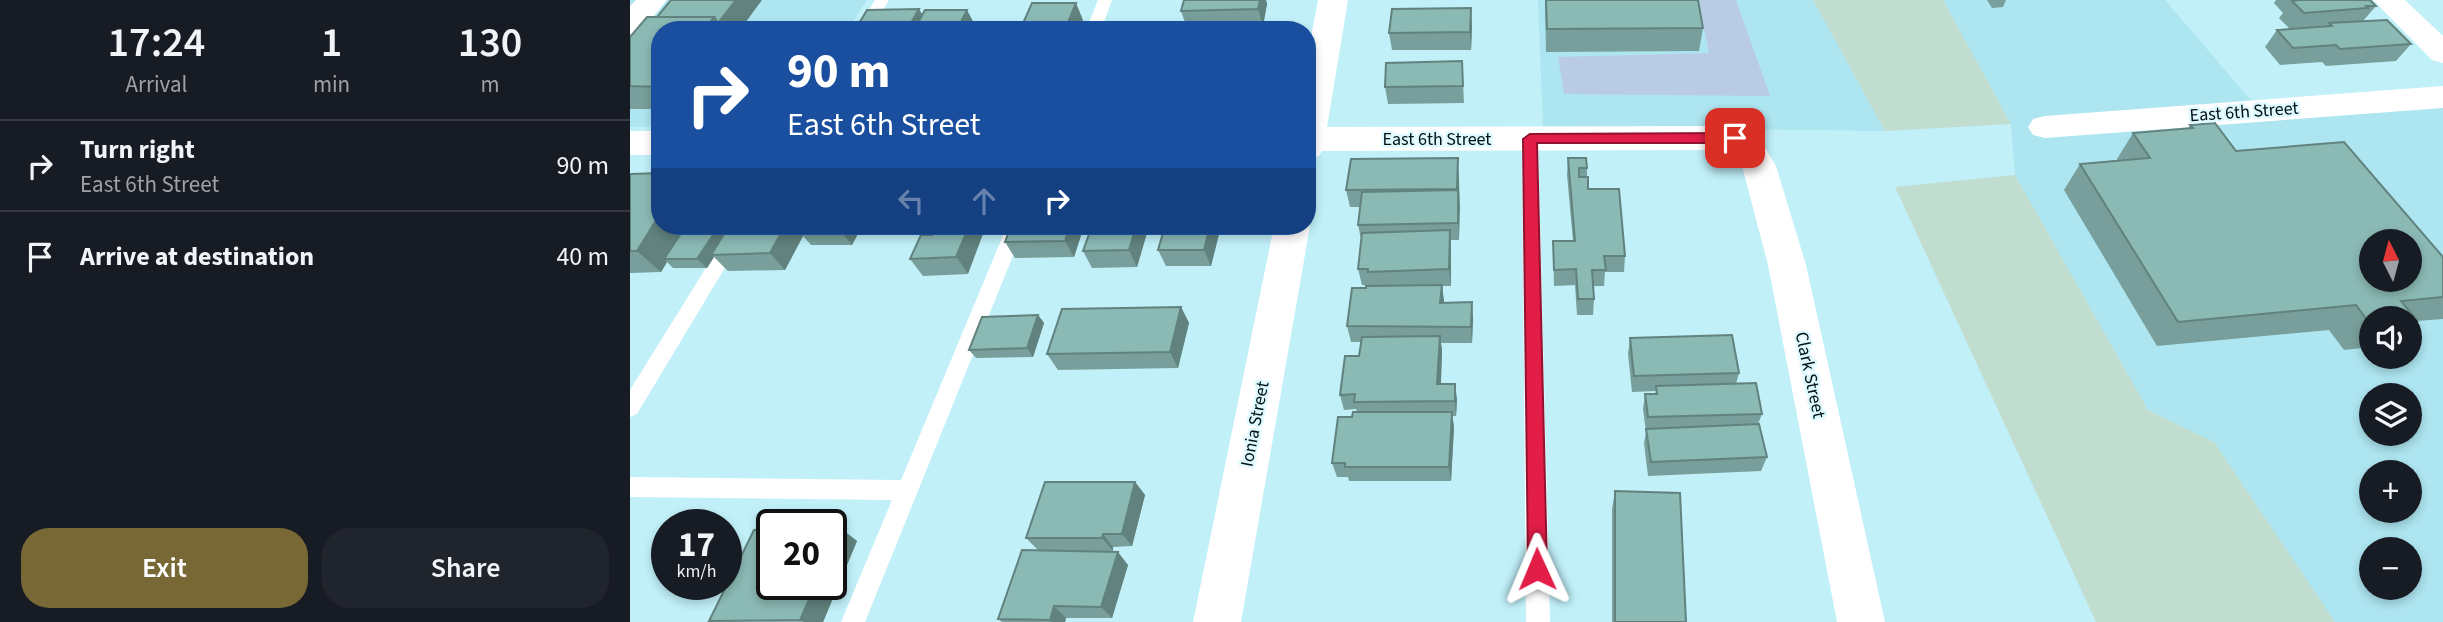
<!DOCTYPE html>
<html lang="en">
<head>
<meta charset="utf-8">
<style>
  body { margin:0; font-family:"Source Sans 3",sans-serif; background:#20242c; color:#f1f3f6; height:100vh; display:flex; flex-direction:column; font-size:26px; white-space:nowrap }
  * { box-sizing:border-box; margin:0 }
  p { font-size:23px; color:#9ea1a6 }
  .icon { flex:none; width:38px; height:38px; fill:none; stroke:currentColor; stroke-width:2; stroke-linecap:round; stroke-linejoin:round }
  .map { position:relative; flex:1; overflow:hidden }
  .drawer { display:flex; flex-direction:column; background:#171b24; width:630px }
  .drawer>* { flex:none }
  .guide { position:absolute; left:21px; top:21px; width:665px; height:214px; border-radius:28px; box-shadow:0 4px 10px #0003; background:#1a4fa0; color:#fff; overflow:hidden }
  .needle { width:46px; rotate:354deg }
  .buttons { position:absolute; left:1729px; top:229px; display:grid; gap:14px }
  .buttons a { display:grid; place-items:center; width:63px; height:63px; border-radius:50%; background:#171b24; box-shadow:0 4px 10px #0003; font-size:35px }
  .speed { position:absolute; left:21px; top:509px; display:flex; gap:14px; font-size:35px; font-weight:700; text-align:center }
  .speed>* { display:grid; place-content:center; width:91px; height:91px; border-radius:50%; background:#171b24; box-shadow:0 4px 10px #0003; line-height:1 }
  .speed small { font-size:18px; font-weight:400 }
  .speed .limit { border:4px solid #111; border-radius:10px; background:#fff; color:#111 }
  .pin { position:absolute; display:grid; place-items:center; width:60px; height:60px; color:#fff; margin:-30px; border-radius:14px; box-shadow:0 4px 10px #0006 }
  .me { position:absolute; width:77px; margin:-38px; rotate:359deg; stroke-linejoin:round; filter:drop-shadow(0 0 5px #0008) }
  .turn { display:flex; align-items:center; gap:24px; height:147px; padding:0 21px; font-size:32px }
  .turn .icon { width:91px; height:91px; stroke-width:2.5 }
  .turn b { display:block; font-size:49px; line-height:60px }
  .lanes { display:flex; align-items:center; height:66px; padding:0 21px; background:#0003; justify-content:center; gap:35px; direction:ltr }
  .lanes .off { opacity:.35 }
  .eta { display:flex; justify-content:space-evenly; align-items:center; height:119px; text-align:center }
  .eta b { font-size:42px; font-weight:600; line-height:49px }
  .button { display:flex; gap:14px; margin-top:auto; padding:14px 21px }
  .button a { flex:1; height:80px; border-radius:28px; background:#776836; color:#fff; font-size:28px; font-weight:600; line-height:80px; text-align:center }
  .button a+a { background:#20242c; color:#f1f3f6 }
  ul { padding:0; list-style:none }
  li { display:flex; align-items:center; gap:21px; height:91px; padding:0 21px; border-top:2px solid #363941 }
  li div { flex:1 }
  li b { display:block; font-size:26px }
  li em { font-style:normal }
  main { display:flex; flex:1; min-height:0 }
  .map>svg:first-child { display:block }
  .built { fill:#ade5f0; fill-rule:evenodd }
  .green { fill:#c1ddd0 }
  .water { fill:#bacbe4 }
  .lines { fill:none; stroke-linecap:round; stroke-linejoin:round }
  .lane { fill:#fff; fill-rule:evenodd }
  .street { fill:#fff; fill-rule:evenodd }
  .wall { fill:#789f9b }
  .shaded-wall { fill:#61827e }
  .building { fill:#8bb9b4; stroke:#61827e; stroke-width:2; fill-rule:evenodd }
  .route { fill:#e11d48; stroke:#92132f; stroke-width:2 }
  .labels { text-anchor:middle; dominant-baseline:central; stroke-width:5; stroke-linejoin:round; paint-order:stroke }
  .street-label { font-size:18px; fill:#021014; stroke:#def9ff }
</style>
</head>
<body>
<main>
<section class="drawer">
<div class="eta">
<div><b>17:24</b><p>Arrival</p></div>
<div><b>1</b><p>min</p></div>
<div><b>130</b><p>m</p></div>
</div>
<ul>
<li><svg class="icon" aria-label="right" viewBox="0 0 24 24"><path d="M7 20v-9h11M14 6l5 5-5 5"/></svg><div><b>Turn right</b><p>East 6th Street</p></div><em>90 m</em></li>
<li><svg class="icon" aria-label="arrive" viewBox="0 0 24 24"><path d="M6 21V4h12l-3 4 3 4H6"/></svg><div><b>Arrive at destination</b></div><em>40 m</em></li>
</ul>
<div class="button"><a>Exit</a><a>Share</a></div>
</section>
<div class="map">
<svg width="1813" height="622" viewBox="0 0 1813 622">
  <rect width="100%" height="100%" fill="#c1f0f9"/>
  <!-- built -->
  <g class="built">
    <path d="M 0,0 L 237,0 L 217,30 L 30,30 L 30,127 L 0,127 Z"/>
    <path d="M 908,0 L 1183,0 L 1255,131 L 913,126 Z"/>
    <path d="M 1313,0 L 1535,0 L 1624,104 L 1813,87 L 1813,622 L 1705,622 L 1584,442 L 1518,410 L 1385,175 L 1381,124 ZM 1741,242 L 1780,242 L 1780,280 L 1741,280 ZM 1741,318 L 1780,318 L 1780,357 L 1741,357 ZM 1741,396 L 1780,396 L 1780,434 L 1741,434 ZM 1741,472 L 1780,472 L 1780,511 L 1741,511 ZM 1741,550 L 1780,550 L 1780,588 L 1741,588 Z"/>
  </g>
  <!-- green -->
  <g class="green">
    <path d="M 1183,0 L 1313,0 L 1381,124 L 1255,131 Z"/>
    <path d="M 1385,175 L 1518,410 L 1584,442 L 1705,622 L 1466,622 L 1265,187 Z"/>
  </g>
  <!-- water -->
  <path class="water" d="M 1069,0 L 1106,0 L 1140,96 L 934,94 L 928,57 L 1079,53 Z"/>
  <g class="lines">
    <!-- lane -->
    <g class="lane">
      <path d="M 245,0 L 259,0 L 241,30 L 226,30 Z"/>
      <path d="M 468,0 L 482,0 L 471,30 L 456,30 Z"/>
      <path d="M 900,133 L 908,139 L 920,622 L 896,622 L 892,139 Z"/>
      <path d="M 102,226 L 120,226 L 7,414 L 0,417 L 0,390 Z"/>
      <path d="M 377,226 L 395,226 L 235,622 L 211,622 L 262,500 L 0,497 L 0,477 L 271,480 Z"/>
    </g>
    <!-- street -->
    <g class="street">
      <path d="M 6,0 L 37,0 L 11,32 L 0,34 L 0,6 Z"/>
      <path d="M 688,0 L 718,0 L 697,127 L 1105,126 L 1117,130 L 1131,141 L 1146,166 L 1176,265 L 1255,622 L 1207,622 L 1138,265 L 1112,166 L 1097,150 L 692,151 L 689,156 L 677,160 L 677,58 Z"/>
      <path d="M 1743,0 L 1775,0 L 1813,36 L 1813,63 L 1802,60 Z"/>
      <path d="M 1813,86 L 1813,108 L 1415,138 L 1403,135 L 1398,127 L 1403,119 L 1415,116 Z"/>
      <rect x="0" y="131" width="30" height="24"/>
      <path d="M 677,221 L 680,226 L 611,622 L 563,622 L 644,226 L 677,226 Z"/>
    </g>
  </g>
  <!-- wall -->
  <g class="wall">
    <path d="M 554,0 L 636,0 L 637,4 L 633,26 L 557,28 L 551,11 Z"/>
    <path d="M 915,0 L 1068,0 L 1073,28 L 1069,51 L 916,52 Z"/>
    <path d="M 1357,0 L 1376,0 L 1373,7 L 1362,8 Z"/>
    <path d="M 1646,0 L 1740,0 L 1746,6 L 1733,21 L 1781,44 L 1766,61 L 1696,66 L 1692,62 L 1650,65 L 1635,47 L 1647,30 L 1660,29 L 1649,18 L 1653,13 L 1644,3 Z"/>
    <path d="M 842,25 L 841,50 L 762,50 L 759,33 Z"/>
    <path d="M 30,30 L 30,109 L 0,109 L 0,37 Z"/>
    <path d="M 832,61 L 834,103 L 758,104 L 755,87 Z"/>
    <path d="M 1560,125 L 1606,151 L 1813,257 L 1813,319 L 1786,321 L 1780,326 L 1780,318 L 1741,318 L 1741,347 L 1714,350 L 1699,330 L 1527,346 L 1434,190 L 1450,164 L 1487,160 L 1487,159 L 1503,133 L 1558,129 Z"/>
    <path d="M 938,158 L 957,168 L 957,177 L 958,189 L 995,256 L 994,272 L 975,272 L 974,286 L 963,286 L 964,299 L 963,315 L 947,315 L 945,285 L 924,286 L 923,241 L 943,241 L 937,175 Z"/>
    <path d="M 829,174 L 829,240 L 821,240 L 821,286 L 812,286 L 814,303 L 843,318 L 842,343 L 811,343 L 812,351 L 811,384 L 827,399 L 826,416 L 822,416 L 824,427 L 821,481 L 719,481 L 718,477 L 707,477 L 702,463 L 722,417 L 727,412 L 726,409 L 714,410 L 710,395 L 729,356 L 731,342 L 721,342 L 717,326 L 736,288 L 741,286 L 732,285 L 728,269 L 731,239 L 728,225 L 730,207 L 720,207 L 716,190 Z"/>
    <path d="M 0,175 L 30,226 L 95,226 L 97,228 L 99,226 L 232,226 L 222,245 L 181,245 L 173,236 L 155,270 L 98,271 L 84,257 L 77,268 L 43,268 L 37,262 L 31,272 L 0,273 Z"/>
    <path d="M 305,226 L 338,274 L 293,276 L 280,259 L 302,235 Z"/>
    <path d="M 454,226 L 444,257 L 385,258 L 375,242 Z"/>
    <path d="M 462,226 L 519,226 L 507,267 L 462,268 L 453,251 Z"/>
    <path d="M 591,226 L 581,266 L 536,266 L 528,250 Z"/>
    <path d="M 551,307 L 559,323 L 548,368 L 428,370 L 417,354 Z"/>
    <path d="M 408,315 L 414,323 L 403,357 L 346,358 L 339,350 Z"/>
    <path d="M 1000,338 L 1109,373 L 1106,384 L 1132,414 L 1128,424 L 1137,457 L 1131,471 L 1018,476 L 1014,443 L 1016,432 L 1013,409 L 1015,394 L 1025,394 L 1026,391 L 1002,392 L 998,354 Z"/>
    <path d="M 505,482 L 515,495 L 502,546 L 483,547 L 483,551 L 441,551 L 498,565 L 482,618 L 436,618 L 435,622 L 372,622 L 368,619 L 408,550 L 396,538 Z"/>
    <path d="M 985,491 L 1056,622 L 982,622 L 982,509 Z"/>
    <path d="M 210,528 L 227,541 L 193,622 L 79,621 Z"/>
  </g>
  <!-- shaded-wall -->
  <g class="shaded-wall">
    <path d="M 106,0 L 132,0 L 110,30 L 74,30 L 84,17 Z"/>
    <path d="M 630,0 L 636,0 L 637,4 L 633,26 L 628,9 Z"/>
    <path d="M 446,3 L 453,20 L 450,30 L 435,30 Z"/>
    <path d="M 841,8 L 842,25 L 841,50 L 840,32 Z"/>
    <path d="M 289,9 L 299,26 L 297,30 L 277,30 Z"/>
    <path d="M 337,10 L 346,27 L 345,30 L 327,30 Z"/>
    <path d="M 828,158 L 830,207 L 829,240 L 827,189 Z"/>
    <path d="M 30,214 L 30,226 L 59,226 L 34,259 L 37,262 L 31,272 L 7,251 Z"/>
    <path d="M 89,226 L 95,226 L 100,231 L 81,255 L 84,257 L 77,268 L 67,259 Z"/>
    <path d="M 155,226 L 179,226 L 166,228 L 173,236 L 155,270 L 140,253 Z"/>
    <path d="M 209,226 L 232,226 L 222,245 L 208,228 Z"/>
    <path d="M 339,226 L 356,226 L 338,274 L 326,257 Z"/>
    <path d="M 440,226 L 454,226 L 444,257 L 435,241 Z"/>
    <path d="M 506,226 L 519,226 L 507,267 L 499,250 Z"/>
    <path d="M 580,226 L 591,226 L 581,266 L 574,250 Z"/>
    <path d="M 820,230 L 821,247 L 821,286 L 819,269 Z"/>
    <path d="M 812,285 L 814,301 L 812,318 L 810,303 Z"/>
    <path d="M 842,302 L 843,318 L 842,343 L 841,327 Z"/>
    <path d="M 551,307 L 559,323 L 548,368 L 540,352 Z"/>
    <path d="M 408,315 L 414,323 L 403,357 L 397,348 Z"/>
    <path d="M 810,336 L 812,351 L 810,399 L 807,384 Z"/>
    <path d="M 825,384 L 827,399 L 826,416 L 825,401 Z"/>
    <path d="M 822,412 L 824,427 L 821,481 L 819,467 Z"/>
    <path d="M 505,482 L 515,495 L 502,546 L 492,534 Z"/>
    <path d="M 210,528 L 227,541 L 193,622 L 174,622 L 170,620 L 186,584 L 201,584 L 201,549 Z"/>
    <path d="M 473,534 L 483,547 L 483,551 L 472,538 Z"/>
    <path d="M 488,552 L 498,565 L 482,618 L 471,607 Z"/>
    <path d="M 424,606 L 436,618 L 435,622 L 422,622 L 420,620 Z"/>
  </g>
  <!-- building -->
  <g class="building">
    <path d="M 41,0 L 106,0 L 88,23 L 84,17 L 27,17 Z"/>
    <path d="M 554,0 L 630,0 L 628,9 L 551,11 Z"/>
    <path d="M 916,0 L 1068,0 L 1073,28 L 917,29 Z"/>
    <path d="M 1669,0 L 1740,0 L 1746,6 L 1736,6 L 1738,8 L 1674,13 L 1662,1 Z"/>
    <path d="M 402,3 L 446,3 L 435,30 L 390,30 Z"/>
    <path d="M 841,8 L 840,32 L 759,33 L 762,9 Z"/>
    <path d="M 289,9 L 277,30 L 225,30 L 237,10 Z"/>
    <path d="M 295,10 L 337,10 L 327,30 L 284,30 Z"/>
    <path d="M 17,17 L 84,17 L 74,30 L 30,30 L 30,87 L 0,86 L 0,37 Z"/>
    <path d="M 1757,20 L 1781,44 L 1710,49 L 1706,45 L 1663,48 L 1647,30 L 1702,26 L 1699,23 Z"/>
    <path d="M 149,28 L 197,29 L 197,30 L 148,30 Z"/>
    <path d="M 832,61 L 833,86 L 755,87 L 756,63 Z"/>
    <path d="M 1585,123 L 1606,151 L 1714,142 L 1813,257 L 1813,297 L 1771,301 L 1787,321 L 1780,321 L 1780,318 L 1741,318 L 1741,325 L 1726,305 L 1548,322 L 1450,164 L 1520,158 L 1503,133 L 1563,128 L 1560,125 ZM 1741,242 L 1780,242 L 1780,280 L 1741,280 Z"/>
    <path d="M 828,158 L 827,189 L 716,190 L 721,159 Z"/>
    <path d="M 938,158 L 956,158 L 957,168 L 949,168 L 949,177 L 958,177 L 958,189 L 989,189 L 995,256 L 974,256 L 976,270 L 962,270 L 964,299 L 948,299 L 946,269 L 924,270 L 923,241 L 945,241 Z"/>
    <path d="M 30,173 L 30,214 L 7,251 L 0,251 L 0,175 L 1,174 Z"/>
    <path d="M 828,190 L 828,223 L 728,225 L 732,192 Z"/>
    <path d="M 56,226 L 89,226 L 67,259 L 34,259 Z"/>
    <path d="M 99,226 L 155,226 L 140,253 L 81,255 Z"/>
    <path d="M 167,226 L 209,226 L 208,228 L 166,228 Z"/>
    <path d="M 305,226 L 339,226 L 326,257 L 280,259 L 291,235 L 302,235 Z"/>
    <path d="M 381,226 L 440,226 L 435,241 L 375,242 Z"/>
    <path d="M 462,226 L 506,226 L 499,250 L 453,251 Z"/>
    <path d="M 535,226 L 580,226 L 574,250 L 528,250 Z"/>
    <path d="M 820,230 L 819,269 L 738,272 L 738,269 L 728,269 L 732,233 Z"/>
    <path d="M 812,285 L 810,303 L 842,302 L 841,327 L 717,326 L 722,288 L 736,288 L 736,286 Z"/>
    <path d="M 551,307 L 540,352 L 417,354 L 432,309 Z"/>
    <path d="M 408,315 L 397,348 L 339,350 L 352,317 Z"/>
    <path d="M 1102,335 L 1109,373 L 1004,376 L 1000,338 Z"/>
    <path d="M 810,336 L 807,384 L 825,384 L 825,401 L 724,402 L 725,394 L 710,395 L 715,356 L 729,356 L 732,337 Z"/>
    <path d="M 1126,383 L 1132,414 L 1018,417 L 1015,394 L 1027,394 L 1026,386 Z"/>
    <path d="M 723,412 L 822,412 L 819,467 L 715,467 L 715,463 L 702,463 L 708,417 L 722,417 Z"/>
    <path d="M 1129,424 L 1137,457 L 1021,462 L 1016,429 Z"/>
    <path d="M 415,482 L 505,482 L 492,534 L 473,534 L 472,538 L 396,538 Z"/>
    <path d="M 985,491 L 1050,493 L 1056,622 L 985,622 Z"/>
    <path d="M 201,528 L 210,528 L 201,549 Z"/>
    <path d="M 142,529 L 142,584 L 186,584 L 170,620 L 79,621 L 124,530 Z"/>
    <path d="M 392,550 L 488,552 L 471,607 L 424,606 L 420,620 L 368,619 Z"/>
  </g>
  <!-- route -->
  <path class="route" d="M 1105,133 L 1112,138 L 1105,143 L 907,143 L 917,569 L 914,575 L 907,578 L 901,575 L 898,569 L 893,139 L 900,134 Z"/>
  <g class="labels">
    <!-- street labels -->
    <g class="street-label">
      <text transform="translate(1614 112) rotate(-4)">East 6th Street</text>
      <text x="807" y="139">East 6th Street</text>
      <text transform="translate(1180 375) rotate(78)">Clark Street</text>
      <text transform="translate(625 424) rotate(-79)">Ionia Street</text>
    </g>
  </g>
</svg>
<div class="buttons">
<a><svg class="needle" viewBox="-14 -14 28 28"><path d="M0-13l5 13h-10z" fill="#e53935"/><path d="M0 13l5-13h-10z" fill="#9ea1a6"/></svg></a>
<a><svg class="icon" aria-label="sound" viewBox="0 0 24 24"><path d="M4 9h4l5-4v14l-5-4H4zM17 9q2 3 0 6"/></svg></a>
<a><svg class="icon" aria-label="layers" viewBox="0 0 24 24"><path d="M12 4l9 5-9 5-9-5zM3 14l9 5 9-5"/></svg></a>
<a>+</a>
<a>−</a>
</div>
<div class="speed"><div>17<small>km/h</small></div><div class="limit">20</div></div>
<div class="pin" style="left:1105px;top:138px;background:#d93025"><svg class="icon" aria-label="arrive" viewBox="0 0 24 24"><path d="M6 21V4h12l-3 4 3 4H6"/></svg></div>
<svg class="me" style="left:907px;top:569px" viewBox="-20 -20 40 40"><path d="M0-17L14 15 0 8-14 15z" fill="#e11d48" stroke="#fff" stroke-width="4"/></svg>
<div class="guide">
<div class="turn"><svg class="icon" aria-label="right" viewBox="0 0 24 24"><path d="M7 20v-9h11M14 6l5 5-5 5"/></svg><div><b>90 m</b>East 6th Street</div></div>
<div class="lanes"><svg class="icon off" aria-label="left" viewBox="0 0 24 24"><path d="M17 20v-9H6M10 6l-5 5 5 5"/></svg><svg class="icon off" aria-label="ahead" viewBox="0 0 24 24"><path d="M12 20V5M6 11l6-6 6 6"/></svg><svg class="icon" aria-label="right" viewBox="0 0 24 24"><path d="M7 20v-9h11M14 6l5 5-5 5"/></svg></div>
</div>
</div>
</main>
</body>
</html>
